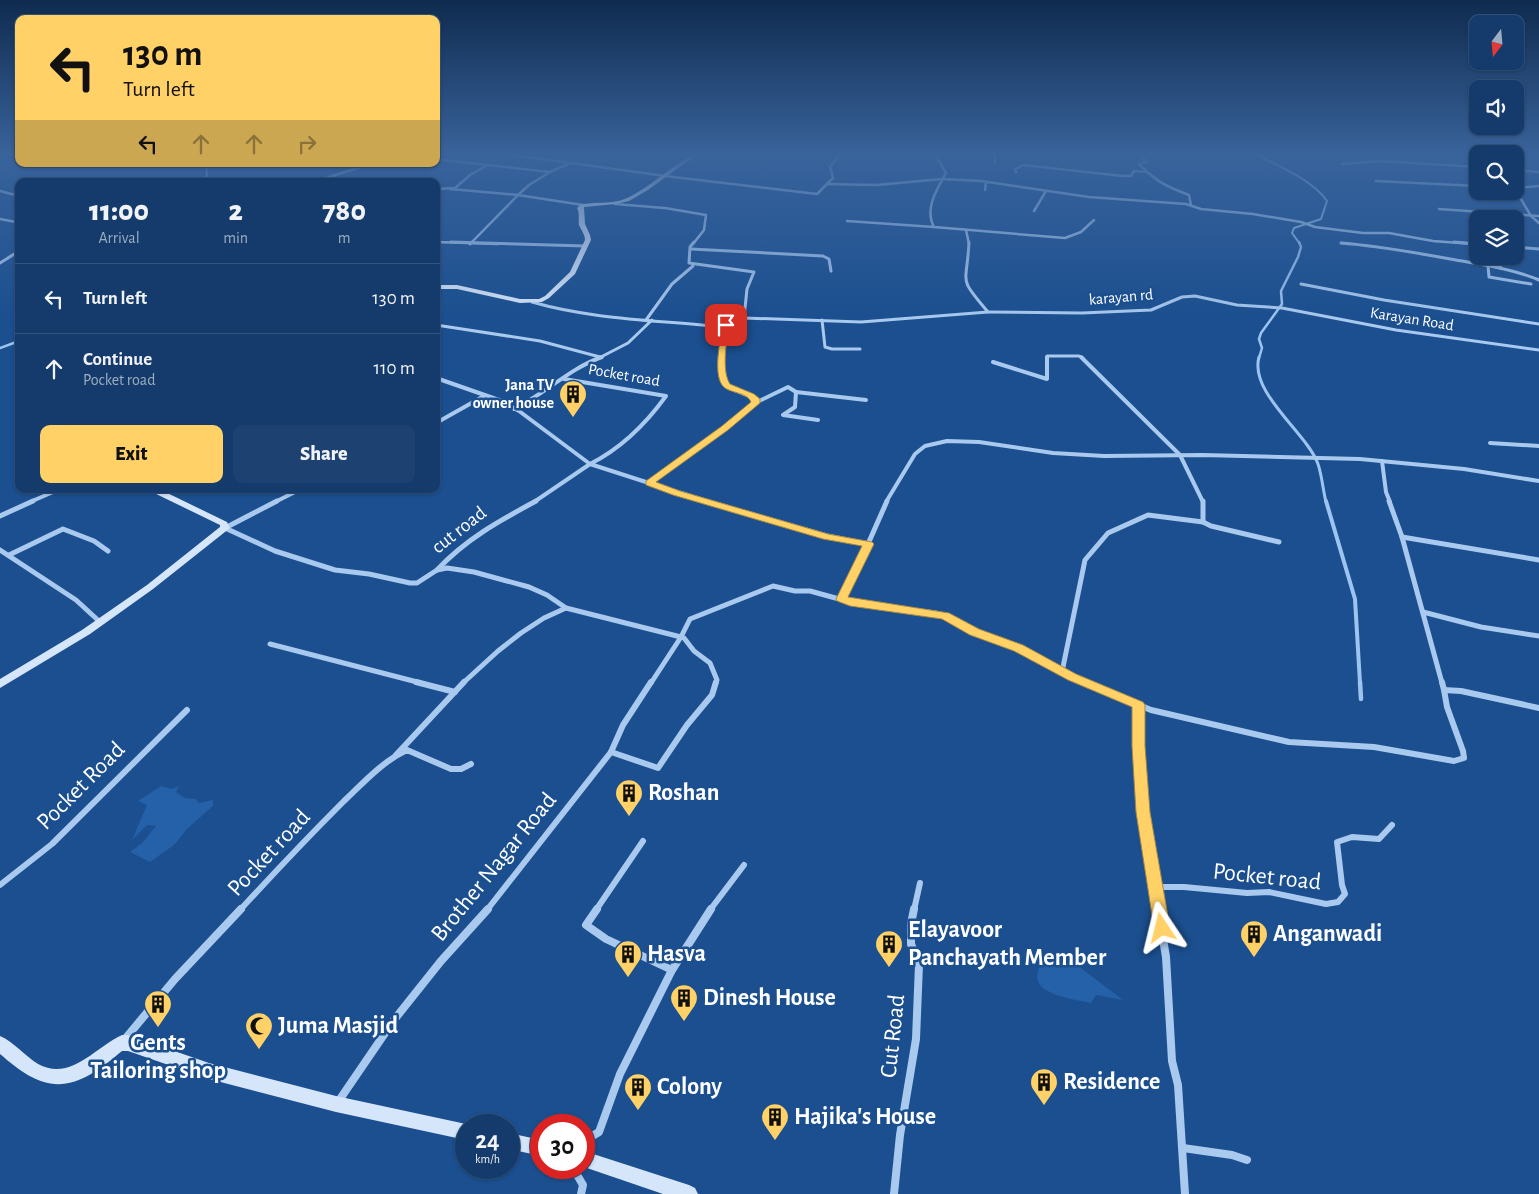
<!DOCTYPE html>
<html lang="en">
<head>
<meta charset="utf-8">
<style>
  body { margin:0; font-family:"Alegreya Sans",sans-serif; background:#1d4271; color:#f1f3f6; height:100vh; display:flex; flex-direction:column; font-size:19px; white-space:nowrap }
  * { box-sizing:border-box; margin:0 }
  p { font-size:16px; color:#9dadc1 }
  .icon { flex:none; width:28px; height:28px; fill:none; stroke:currentColor; stroke-width:2; stroke-linecap:round; stroke-linejoin:round }
  .map { position:relative; flex:1; overflow:hidden }
  .drawer { position:absolute; left:15px; top:178px; width:425px; height:315px; display:flex; flex-direction:column; background:#143b6b; border-radius:10px; box-shadow:0 1px 4px #0004,0 0 0 1px #33557e }
  .drawer>* { flex:none }
  .hud { position:absolute; left:15px; top:15px; width:425px; height:152px; border-radius:10px; box-shadow:0 1px 4px #0004,0 0 0 1px #33557e; background:#ffd166; color:#111; overflow:hidden }
  .needle { width:32px; rotate:196deg }
  .tools { position:absolute; left:1469px; top:15px; display:grid; gap:10px }
  .tools a { display:grid; place-items:center; width:55px; height:55px; border-radius:10px; background:#143b6b; box-shadow:0 1px 4px #0004,0 0 0 1px #33557e; font-size:25px }
  .speed { position:absolute; left:455px; top:1114px; display:flex; gap:10px; font-size:25px; font-weight:700; text-align:center }
  .speed>* { display:grid; place-content:center; width:65px; height:65px; border-radius:50%; background:#143b6b; box-shadow:0 1px 4px #0004,0 0 0 1px #33557e; line-height:1 }
  .speed small { font-size:12px; font-weight:400 }
  .speed .limit { border:8px solid #d22; background:#fff; color:#111 }
  .pin { position:absolute; display:grid; place-items:center; width:42px; height:42px; color:#fff; margin:-21px; border-radius:10px; box-shadow:0 2px 8px #0006 }
  .me { position:absolute; width:55px; margin:-28px; rotate:350deg; stroke-linejoin:round; filter:drop-shadow(0 0 4px #0008) }
  .turn { display:flex; align-items:center; gap:18px; height:105px; padding:0 25px; font-size:22px }
  .turn .icon { width:65px; height:65px; stroke-width:2.5 }
  .turn b { display:block; font-size:35px; line-height:42px }
  .lanes { display:flex; align-items:center; height:48px; padding:0 25px; background:#0003; justify-content:center; gap:25px; direction:ltr }
  .lanes .off { opacity:.35 }
  .eta { display:flex; justify-content:space-evenly; align-items:center; height:85px; text-align:center }
  .eta b { font-size:30px; font-weight:800; line-height:35px }
  .button { display:flex; gap:10px; margin-top:auto; padding:10px 25px }
  .button a { flex:1; height:58px; border-radius:10px; background:#ffd166; color:#111; font-size:20px; font-weight:800; line-height:58px; text-align:center }
  .button a+a { background:#1d4271; color:#f1f3f6 }
  ul { padding:0; list-style:none }
  li { display:flex; align-items:center; gap:15px; height:70px; padding:0 25px; border-top:1px solid #33557e }
  li div { flex:1 }
  li b { display:block; font-size:19px }
  li em { font-style:normal }
  .map>svg:first-child { display:block }
  .green { fill:#2461a8 }
  .lines { fill:none; stroke-linecap:round; stroke-linejoin:round }
  .stream-far4 { stroke:#9cc4f0; stroke-width:2 }
  .stream-far3 { stroke:#9cc4f0; stroke-width:2.5 }
  .stream-far2 { stroke:#9cc4f0; stroke-width:3 }
  .stream-far1 { stroke:#9cc4f0; stroke-width:4 }
  .stream { stroke:#9cc4f0; stroke-width:4.5 }
  .street-far5 { stroke:#a9c9ee; stroke-width:2.5 }
  .street-far4 { stroke:#a9c9ee; stroke-width:3 }
  .street-far3 { stroke:#a9c9ee; stroke-width:4 }
  .street-far2 { stroke:#a9c9ee; stroke-width:5 }
  .street-far1 { stroke:#a9c9ee; stroke-width:6 }
  .street { stroke:#a9c9ee; stroke-width:8 }
  .secondary { fill:#d6e6fa; fill-rule:evenodd }
  .route { fill:#ffd166; stroke:#a68842 }
  .labels { text-anchor:middle; dominant-baseline:central; stroke-width:5; stroke-linejoin:round; paint-order:stroke }
  .far-street-label { font-size:16px; fill:#fff; stroke:#1b4f8f }
  .far-poi-label { font-size:16px; font-weight:bold; fill:#fff; stroke:#1b4f8f; text-anchor:end }
  .street-label { font-size:20px; fill:#fff; stroke:#1b4f8f }
  .near-street-label { font-size:24px; fill:#fff; stroke:#1b4f8f }
  .near-poi-label { font-size:24px; font-weight:bold; fill:#fff; stroke:#1b4f8f; text-anchor:start }
</style>
</head>
<body>
<div class="map">
<svg width="1539" height="1194" viewBox="0 0 1539 1194">
  <rect width="100%" height="100%" fill="#1b4f8f"/>
  <!-- green -->
  <g class="green">
    <path d="M 161,786 L 172,789 L 179,786 L 176,792 L 185,798 L 196,799 L 199,803 L 213,800 L 213,806 L 188,828 L 174,845 L 150,862 L 130,852 L 142,843 L 156,826 L 147,825 L 132,840 L 147,805 L 138,801 Z"/>
    <path d="M 1061,953 L 1123,1000 L 1096,995 L 1091,1003 C 1078,1000 1038,996 1037,977 C 1037,973 1039,969 1039,965 Z"/>
  </g>
  <g class="lines">
    <!-- stream-far4 -->
    <g class="stream-far4">
      <path d="M 1251,152 C 1274,164 1312,179 1327,201 L 1321,219 L 1294,228 L 1292,233 L 1300,244"/>
      <path d="M 205,181 L 207,174 L 206,164"/>
    </g>
    <!-- stream-far3 -->
    <g class="stream-far3">
      <path d="M 0,348 L 19,341"/>
      <path d="M 1259,358 L 1262,348 L 1259,339 L 1261,333 L 1282,304 L 1281,291 L 1298,257 L 1301,247 L 1299,242"/>
    </g>
    <!-- stream-far2 -->
    <path class="stream-far2" d="M 1259,357 C 1249,393 1307,433 1318,464 C 1322,476 1323,490 1326,502"/>
    <!-- stream-far1 -->
    <path class="stream-far1" d="M 1326,501 L 1355,599 L 1360,683"/>
    <!-- stream -->
    <path class="stream" d="M 1360,682 L 1361,699"/>
    <!-- street-far5 -->
    <g class="street-far5">
      <path d="M 491,152 L 665,176 L 817,194 L 833,178 L 830,167 L 842,152"/>
      <path d="M 992,152 L 935,154 L 946,173 C 937,189 924,209 934,227 L 1065,238 L 1081,232 L 1094,220"/>
      <path d="M 995,152 L 995,162"/>
      <path d="M 1136,152 L 1147,162 L 1139,164 C 1157,182 1165,186 1189,195 L 1191,205"/>
      <path d="M 1496,152 L 1498,154"/>
      <path d="M 883,154 L 935,154"/>
      <path d="M 436,159 L 550,172 L 529,185 L 518,195 L 583,205"/>
      <path d="M 1342,164 L 1380,161 L 1478,167"/>
      <path d="M 1472,167 L 1476,162 L 1474,152"/>
      <path d="M 1515,170 L 1539,172"/>
      <path d="M 550,172 L 570,163"/>
      <path d="M 1016,172 L 1015,169 L 1023,165 L 1123,176 L 1131,176 L 1134,171 L 1147,172"/>
      <path d="M 317,181 L 370,164"/>
      <path d="M 1376,181 L 1478,186"/>
      <path d="M 827,184 L 876,185 L 942,179 L 981,181 L 1089,197 L 1186,204 L 1201,209 L 1253,214 L 1301,222 L 1315,227 L 1363,233 L 1389,233 L 1433,241 L 1473,244"/>
      <path d="M 1515,188 L 1539,186"/>
      <path d="M 436,189 L 455,188 L 470,175 L 486,166"/>
      <path d="M 450,189 L 518,195"/>
      <path d="M 1515,189 L 1531,216 L 1539,223"/>
      <path d="M 985,190 L 986,182"/>
      <path d="M 0,191 L 19,196"/>
      <path d="M 615,204 L 665,208 L 706,215 L 704,230 L 693,244"/>
      <path d="M 1439,209 L 1539,216"/>
      <path d="M 1034,211 L 1046,191"/>
      <path d="M 0,219 L 16,222 L 19,242"/>
      <path d="M 847,221 L 934,227"/>
      <path d="M 966,230 L 969,244"/>
      <path d="M 436,242 L 498,244"/>
      <path d="M 1341,243 L 1349,244"/>
      <path d="M 470,244 L 518,195"/>
    </g>
    <!-- street-far4 -->
    <g class="street-far4">
      <path d="M 451,242 L 585,246"/>
      <path d="M 694,242 L 690,247 L 689,263 L 754,272 L 747,289 L 744,318"/>
      <path d="M 1454,242 L 1478,244"/>
      <path d="M 1341,243 C 1380,246 1418,253 1456,260 C 1484,265 1513,269 1539,280"/>
      <path d="M 470,244 L 472,242"/>
      <path d="M 1515,247 L 1539,249"/>
      <path d="M 691,249 L 823,256 L 829,259 L 831,271"/>
      <path d="M 0,263 L 19,251"/>
      <path d="M 1488,266 L 1489,277 L 1531,284"/>
      <path d="M 1500,268 L 1502,256"/>
      <path d="M 1301,284 L 1384,300 L 1539,324"/>
      <path d="M 532,302 C 591,319 651,320 712,326 L 726,325 L 744,318 L 861,322 L 988,312 C 957,276 967,286 969,242"/>
      <path d="M 988,312 L 1082,313 L 1151,310 L 1182,297 L 1195,296 L 1237,305 L 1282,308 L 1396,330 L 1539,350"/>
      <path d="M 646,320 L 672,284 L 693,266"/>
      <path d="M 822,320 L 825,347 L 832,349 L 860,349"/>
      <path d="M 436,325 L 540,341 L 600,357"/>
      <path d="M 599,358 L 628,343 L 652,320"/>
      <path d="M 722,358 L 726,325"/>
      <path d="M 1047,358 L 1047,356 L 1079,356 L 1083,358"/>
    </g>
    <!-- street-far3 -->
    <g class="street-far3">
      <path d="M 1081,357 L 1180,455 L 1203,502"/>
      <path d="M 993,362 L 1047,379 L 1047,357"/>
      <path d="M 436,378 L 499,400 L 519,411 L 590,464 L 534,502"/>
      <path d="M 564,379 L 666,396 C 645,425 622,448 590,464 L 649,483"/>
      <path d="M 796,392 L 866,400"/>
      <path d="M 755,403 L 788,387 L 796,392 L 795,407 L 783,415 L 818,420"/>
      <path d="M 514,409 C 545,394 570,368 602,357"/>
      <path d="M 436,423 L 484,396"/>
      <path d="M 1490,443 L 1539,446"/>
      <path d="M 1382,461 L 1386,492 L 1390,502"/>
      <path d="M 30,502 L 60,489"/>
      <path d="M 275,502 L 301,489"/>
      <path d="M 710,502 L 649,483 C 666,471 752,413 756,399 L 730,388 L 724,383 L 722,357"/>
      <path d="M 886,502 L 915,454 L 925,446 L 947,441 L 979,442 L 1053,453 L 1104,456 L 1203,455 L 1360,459 L 1464,469 L 1539,481"/>
    </g>
    <!-- street-far2 -->
    <g class="street-far2">
      <path d="M 705,501 L 827,536 L 868,544 L 887,501"/>
      <path d="M 1203,501 L 1203,522 L 1211,526 L 1279,542"/>
      <path d="M 1389,501 L 1402,537 L 1442,683"/>
      <path d="M 0,516 L 33,501"/>
      <path d="M 225,528 L 275,551 L 335,570 L 369,574 L 410,583 L 417,583 L 437,570 L 447,568 L 474,572 L 529,587 L 547,595 L 566,608"/>
      <path d="M 225,528 L 277,501"/>
      <path d="M 1402,537 L 1539,560"/>
      <path d="M 0,550 L 76,600 L 100,622"/>
      <path d="M 9,555 L 63,529 L 94,541 L 108,551"/>
      <path d="M 437,570 C 466,539 499,521 536,501"/>
      <path d="M 842,599 L 868,544"/>
      <path d="M 1423,612 L 1481,627 L 1539,636"/>
      <path d="M 270,644 L 421,683"/>
      <path d="M 1062,672 L 1085,560 L 1108,533 L 1148,515 L 1203,522"/>
      <path d="M 463,683 L 498,651 L 521,633 L 544,618 L 566,608 L 681,637 L 651,683"/>
      <path d="M 716,683 L 717,680 L 710,663 L 694,651 L 684,638 L 681,637 L 690,619 L 773,586 L 795,591 L 810,591 L 850,602 L 936,613 L 974,632 L 1018,648 L 1035,659 L 1087,683"/>
    </g>
    <!-- street-far1 -->
    <g class="street-far1">
      <path d="M 416,682 L 455,692"/>
      <path d="M 1084,682 L 1151,710 L 1289,742 L 1374,747 L 1454,761 L 1464,758 L 1463,751 L 1447,707 L 1444,690 L 1461,691 L 1539,708"/>
      <path d="M 1442,682 L 1444,690"/>
      <path d="M 1139,705 C 1137,775 1148,841 1159,910"/>
      <path d="M 611,752 L 623,725 L 651,682"/>
      <path d="M 396,755 L 464,682"/>
      <path d="M 0,885 L 52,844 L 187,710"/>
      <path d="M 1155,887 L 1184,887 L 1247,893 L 1269,892 L 1326,904 L 1338,902 L 1345,894 L 1342,885 L 1337,842 L 1352,837 L 1379,839 L 1392,825"/>
      <path d="M 240,910 C 274,873 309,836 344,801 C 363,783 383,761 407,750 L 451,769 L 461,769 L 471,764"/>
      <path d="M 487,910 L 611,752 L 658,768 L 687,725 L 712,695 L 716,682"/>
      <path d="M 596,910 L 643,841"/>
      <path d="M 710,910 L 744,865"/>
      <path d="M 914,910 L 920,883"/>
    </g>
    <!-- street -->
    <g class="street">
      <path d="M 597,909 L 586,925 L 606,939 L 672,970"/>
      <path d="M 1158,909 L 1166,957 L 1172,1061 L 1178,1085 L 1185,1194"/>
      <path d="M 125,1039 L 175,979 L 241,909"/>
      <path d="M 338,1102 L 394,1020 L 441,961 L 488,909"/>
      <path d="M 584,1141 L 599,1132 L 620,1074 L 672,970 L 711,909"/>
      <path d="M 1183,1148 L 1232,1155 L 1247,1160"/>
      <path d="M 573,1168 L 583,1185 L 581,1194"/>
      <path d="M 894,1194 L 900,1135 L 916,1039 L 919,965 L 911,944 L 911,924 L 914,909"/>
    </g>
    <!-- secondary -->
    <g class="secondary">
      <path d="M 700,152 L 705,152 L 685,163 L 648,190 L 629,201 L 616,204 L 584,207 L 585,224 L 590,235 L 591,240 L 575,274 L 549,298 L 542,302 L 520,303 L 457,289 L 436,289 L 436,285 L 457,285 L 520,299 L 539,299 L 545,296 L 570,272 L 585,240 C 585,234 581,230 579,225 C 578,219 580,214 577,208 L 580,205 C 595,201 612,205 627,198 C 653,186 673,163 700,152 Z"/>
      <path d="M 149,489 L 159,489 L 227,522 L 230,528 L 153,589 L 90,634 L 0,688 L 0,679 L 82,630 L 147,585 L 220,527 L 220,525 L 150,491 Z"/>
      <path d="M 122,1035 L 128,1035 L 209,1063 L 336,1096 L 466,1124 L 469,1125 L 466,1125 L 466,1140 L 336,1112 L 209,1079 L 128,1051 L 122,1051 C 112,1059 102,1068 91,1074 C 54,1096 29,1079 0,1054 L 0,1036 C 14,1042 25,1056 38,1064 C 71,1082 95,1047 122,1035 Z"/>
      <path d="M 509,1133 L 541,1140 L 541,1156 L 509,1149 Z"/>
      <path d="M 584,1151 L 689,1185 L 695,1188 L 698,1194 L 663,1194 L 584,1167 Z"/>
    </g>
  </g>
  <!-- sky -->
  <linearGradient id="sky" x2="0" y2="1"><stop stop-color="#0f2b4f"/><stop offset="0.48" stop-color="#39639b"/><stop offset="1" stop-color="#39639b" stop-opacity="0"/></linearGradient>
  <rect width="1539" height="319" fill="url(#sky)"/>
  <!-- route -->
  <path class="route" d="M 723,324 L 729,324 C 731,330 729,332 727,339 C 725,352 723,374 730,384 L 754,394 L 760,399 L 760,403 L 728,430 L 656,482 L 680,491 L 828,534 L 872,542 L 874,544 L 848,597 L 949,613 L 979,629 L 1023,645 L 1076,674 L 1143,702 L 1145,705 L 1145,746 L 1150,812 L 1170,928 L 1168,933 L 1162,935 L 1156,933 L 1154,928 L 1136,812 L 1132,746 L 1132,707 L 1068,680 L 1014,651 L 970,635 L 942,619 L 850,606 L 837,601 L 836,599 L 862,546 L 823,539 L 673,495 L 646,485 L 646,481 L 722,426 L 751,402 C 748,393 732,393 725,388 C 711,378 721,337 723,324 Z"/>
  <!-- icons -->
  <defs>
    <g id="building-pin" transform="scale(1.4375)"><path d="M0 17L-7.5 6A9.5 9.5 0 1 1 7.5 6Z" fill="#ffd166" stroke="#1b4f8f"/><path d="M-4-6H4V6H1V3H-1V6H-4ZM-2.5-4.3h1.7v1.8h-1.7ZM.8-4.3h1.7v1.8H.8ZM-2.5-1h1.7V.8h-1.7ZM.8-1h1.7V.8H.8Z" fill="#111"/></g>
    <g id="mosque-pin" transform="scale(1.4375)"><path d="M0 17L-7.5 6A9.5 9.5 0 1 1 7.5 6Z" fill="#ffd166" stroke="#1b4f8f"/><path d="M3.5-4.9A6 6 0 1 0 3.5 4.9A5 5 0 1 1 3.5-4.9Z" fill="#111"/></g>
  </defs>
  <g fill-rule="evenodd">
    <use href="#building-pin" x="573" y="394"/>
    <use href="#building-pin" x="629" y="793"/>
    <use href="#building-pin" x="1254" y="934"/>
    <use href="#building-pin" x="889" y="944"/>
    <use href="#building-pin" x="628" y="954"/>
    <use href="#building-pin" x="684" y="998"/>
    <use href="#building-pin" x="158" y="1004"/>
    <use href="#mosque-pin" x="259" y="1026"/>
    <use href="#building-pin" x="1044" y="1082"/>
    <use href="#building-pin" x="638" y="1087"/>
    <use href="#building-pin" x="775" y="1117"/>
  </g>
  <g class="labels">
    <!-- far-street labels -->
    <g class="far-street-label">
      <text transform="translate(1121 297) rotate(-5)">karayan rd</text>
      <text transform="translate(1412 319) rotate(9)">Karayan Road</text>
      <text transform="translate(624 375) rotate(10)">Pocket road</text>
    </g>
    <!-- far-poi labels -->
    <g class="far-poi-label">
      <text x="554" y="385">Jana TV<tspan x="554" dy="18">owner house</tspan></text>
    </g>
    <!-- street labels -->
    <g class="street-label">
      <text transform="translate(459 530) rotate(-38)">cut road</text>
    </g>
    <!-- near-street labels -->
    <g class="near-street-label">
      <text transform="translate(81 786) rotate(-45)">Pocket Road</text>
      <text transform="translate(269 853) rotate(-47)">Pocket road</text>
      <text transform="translate(494 867) rotate(-51)">Brother Nagar Road</text>
      <text transform="translate(1267 877) rotate(6)">Pocket road</text>
      <text transform="translate(893 1036) rotate(-84)">Cut Road</text>
    </g>
    <!-- near-poi labels -->
    <g class="near-poi-label">
      <text x="648" y="793">Roshan</text>
      <text x="908" y="930">Elayavoor<tspan x="908" dy="28">Panchayath Member</tspan></text>
      <text x="1273" y="934">Anganwadi</text>
      <text x="647" y="954">Hasva</text>
      <text x="703" y="998">Dinesh House</text>
      <text x="278" y="1026">Juma Masjid</text>
      <text x="158" y="1043" text-anchor="middle">Gents<tspan x="158" dy="28">Tailoring shop</tspan></text>
      <text x="1063" y="1082">Residence</text>
      <text x="657" y="1087">Colony</text>
      <text x="794" y="1117">Hajika's House</text>
    </g>
  </g>
</svg>
<div class="tools">
<a><svg class="needle" viewBox="-14 -14 28 28"><path d="M0-13l5 13h-10z" fill="#e53935"/><path d="M0 13l5-13h-10z" fill="#9dadc1"/></svg></a>
<a><svg class="icon" aria-label="sound" viewBox="0 0 24 24"><path d="M4 9h4l5-4v14l-5-4H4zM17 9q2 3 0 6"/></svg></a>
<a><svg class="icon" aria-label="search" viewBox="0 0 24 24"><circle cx="10" cy="10" r="6"/><path d="M15 15l6 6"/></svg></a>
<a><svg class="icon" aria-label="layers" viewBox="0 0 24 24"><path d="M12 4l9 5-9 5-9-5zM3 14l9 5 9-5"/></svg></a>
</div>
<div class="speed"><div>24<small>km/h</small></div><div class="limit">30</div></div>
<div class="pin" style="left:726px;top:325px;background:#d93025"><svg class="icon" aria-label="arrive" viewBox="0 0 24 24"><path d="M6 21V4h12l-3 4 3 4H6"/></svg></div>
<svg class="me" style="left:1162px;top:928px" viewBox="-20 -20 40 40"><path d="M0-17L14 15 0 8-14 15z" fill="#ffd166" stroke="#fff" stroke-width="4"/></svg>
<div class="hud">
<div class="turn"><svg class="icon" aria-label="left" viewBox="0 0 24 24"><path d="M17 20v-9H6M10 6l-5 5 5 5"/></svg><div><b>130 m</b>Turn left</div></div>
<div class="lanes"><svg class="icon" aria-label="left" viewBox="0 0 24 24"><path d="M17 20v-9H6M10 6l-5 5 5 5"/></svg><svg class="icon off" aria-label="ahead" viewBox="0 0 24 24"><path d="M12 20V5M6 11l6-6 6 6"/></svg><svg class="icon off" aria-label="ahead" viewBox="0 0 24 24"><path d="M12 20V5M6 11l6-6 6 6"/></svg><svg class="icon off" aria-label="right" viewBox="0 0 24 24"><path d="M7 20v-9h11M14 6l5 5-5 5"/></svg></div>
</div>
<section class="drawer">
<div class="eta">
<div><b>11:00</b><p>Arrival</p></div>
<div><b>2</b><p>min</p></div>
<div><b>780</b><p>m</p></div>
</div>
<ul>
<li><svg class="icon" aria-label="left" viewBox="0 0 24 24"><path d="M17 20v-9H6M10 6l-5 5 5 5"/></svg><div><b>Turn left</b></div><em>130 m</em></li>
<li><svg class="icon" aria-label="ahead" viewBox="0 0 24 24"><path d="M12 20V5M6 11l6-6 6 6"/></svg><div><b>Continue</b><p>Pocket road</p></div><em>110 m</em></li>
</ul>
<div class="button"><a>Exit</a><a>Share</a></div>
</section>
</div>
</body>
</html>
